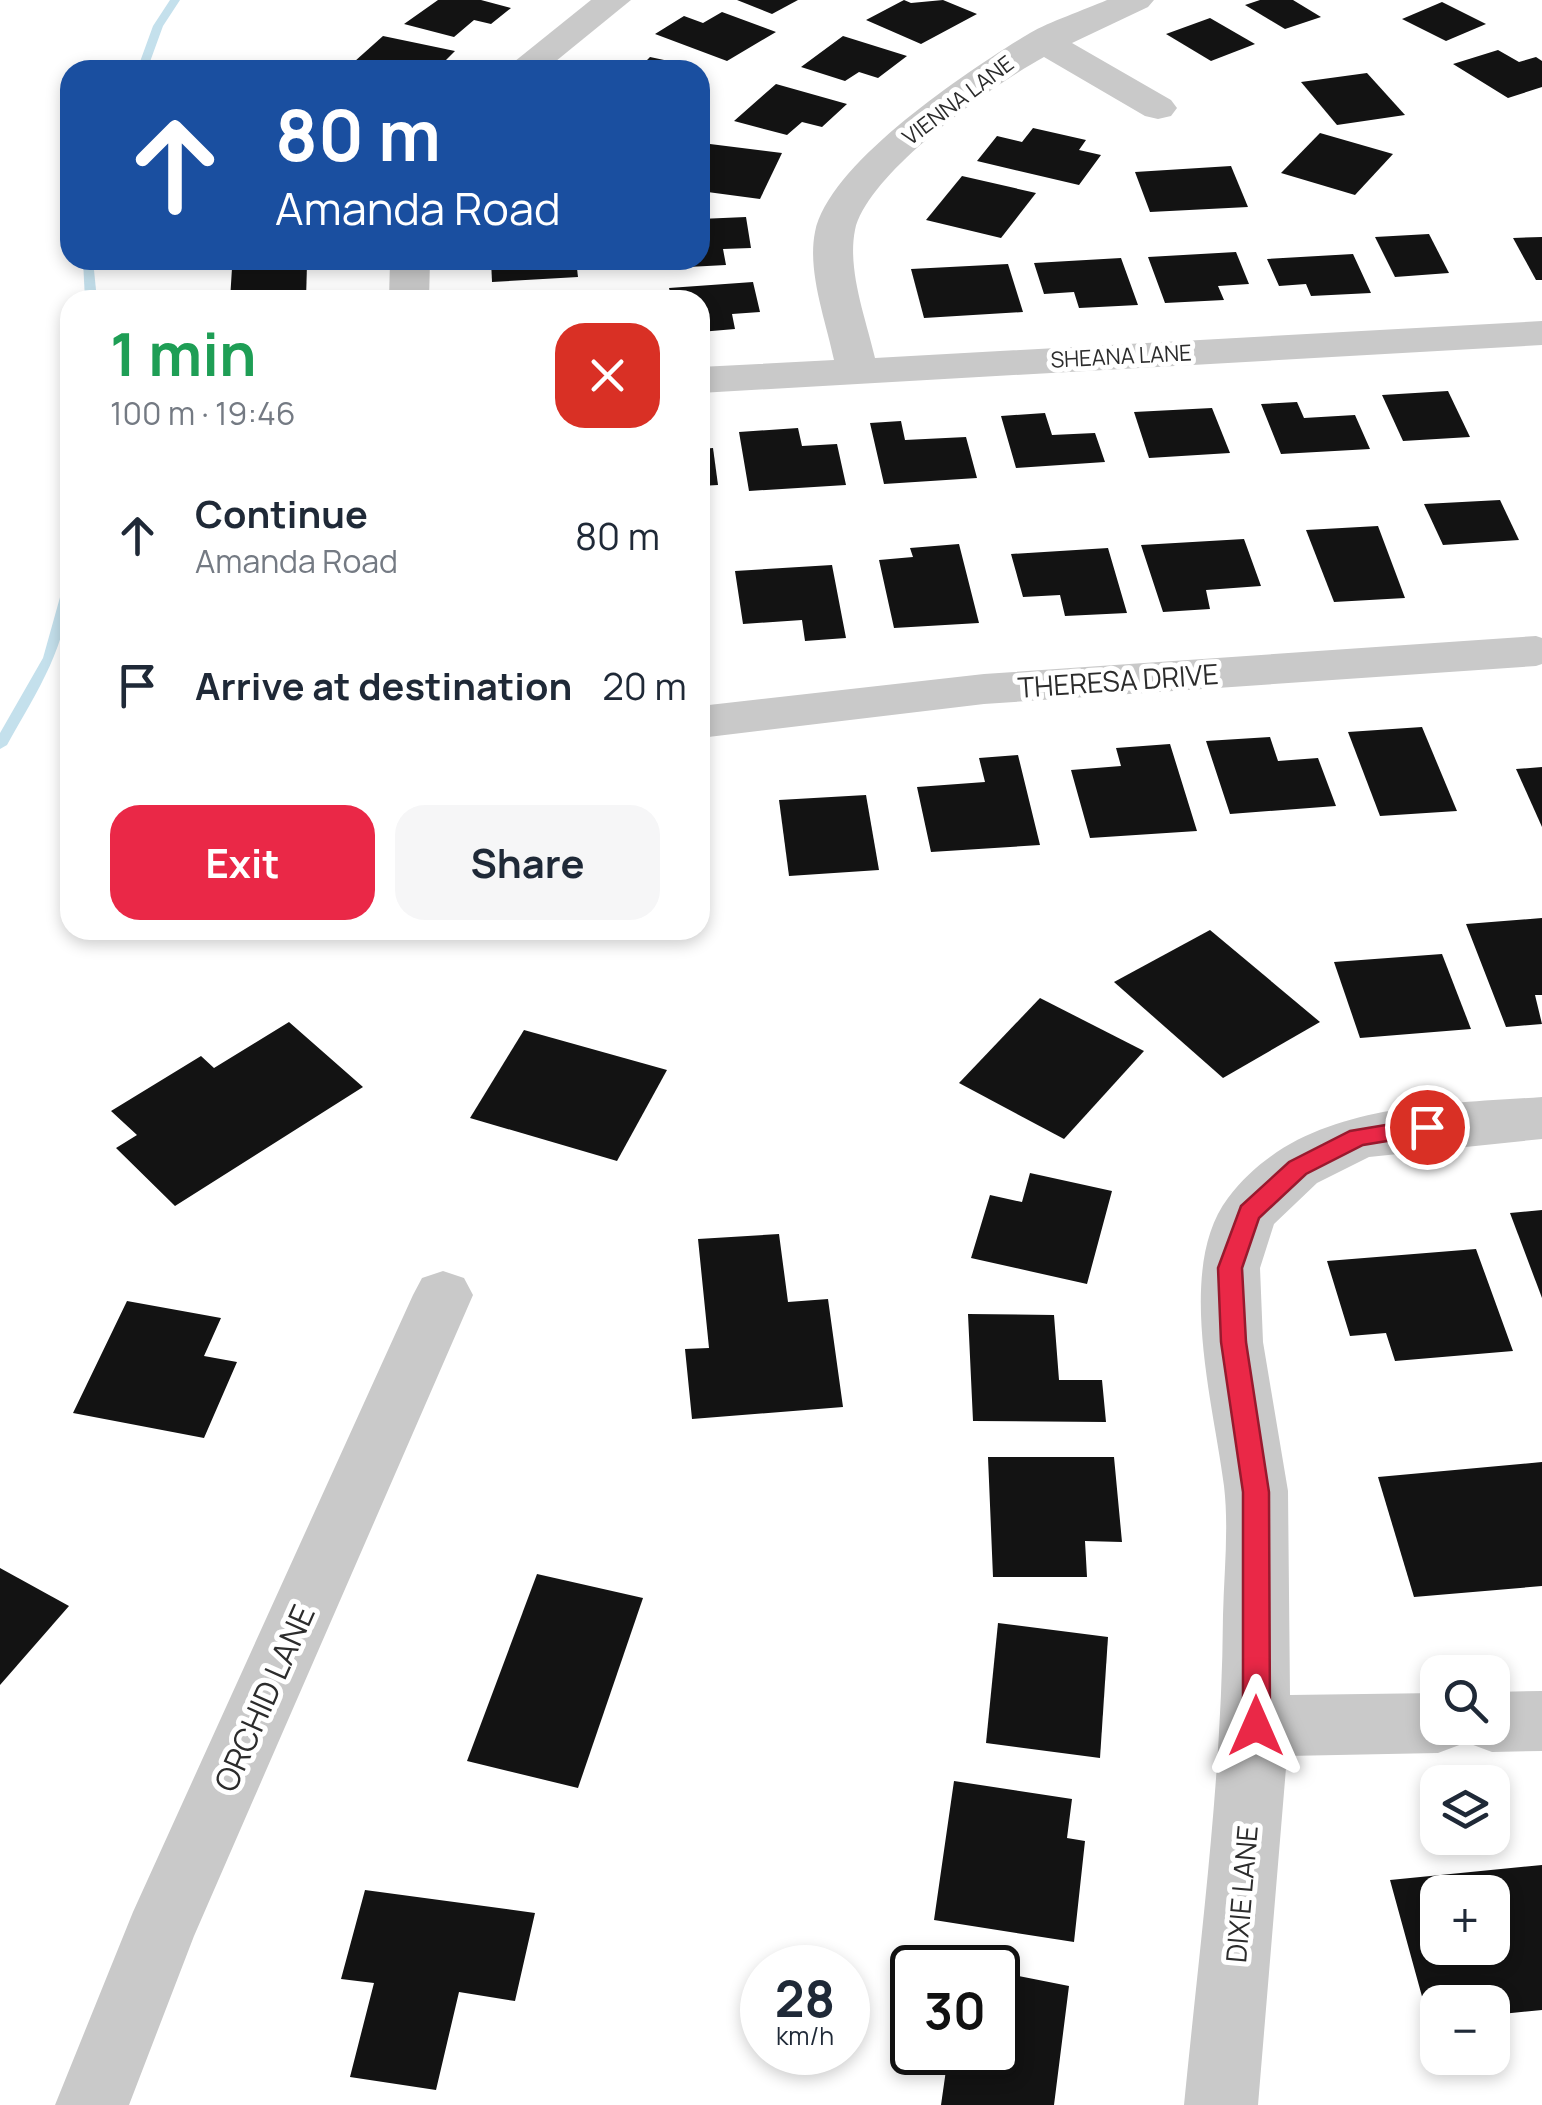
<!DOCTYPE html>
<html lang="en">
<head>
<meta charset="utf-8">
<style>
  body { margin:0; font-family:Manrope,sans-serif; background:#f6f6f7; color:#1f2937; height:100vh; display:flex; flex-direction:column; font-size:38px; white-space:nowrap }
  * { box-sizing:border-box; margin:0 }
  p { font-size:32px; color:#747a83 }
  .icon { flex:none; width:55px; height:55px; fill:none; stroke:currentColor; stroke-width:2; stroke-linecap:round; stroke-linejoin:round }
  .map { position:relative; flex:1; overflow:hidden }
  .sheet { position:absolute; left:60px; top:290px; width:650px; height:650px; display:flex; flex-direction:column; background:#fff; border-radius:30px; box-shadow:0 5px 15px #0003 }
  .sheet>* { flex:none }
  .top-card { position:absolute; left:60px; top:60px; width:650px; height:210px; border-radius:30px; box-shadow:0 5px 15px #0003; background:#1a4fa0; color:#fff; overflow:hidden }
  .controls { position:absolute; left:1420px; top:1655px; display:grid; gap:20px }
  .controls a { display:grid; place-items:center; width:90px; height:90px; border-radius:20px; background:#fff; box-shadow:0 5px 15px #0003; font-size:50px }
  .speed { position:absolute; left:740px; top:1945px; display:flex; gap:20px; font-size:50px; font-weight:700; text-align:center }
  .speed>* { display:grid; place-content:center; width:130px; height:130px; border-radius:50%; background:#fff; box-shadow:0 5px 15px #0003; line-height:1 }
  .speed small { font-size:25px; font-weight:400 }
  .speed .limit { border:5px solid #111; border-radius:15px; background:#fff; color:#111 }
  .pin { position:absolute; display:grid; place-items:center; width:85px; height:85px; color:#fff; margin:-42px; border:5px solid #fff; border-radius:50%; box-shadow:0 2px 10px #0007 }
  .me { position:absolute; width:110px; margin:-55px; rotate:0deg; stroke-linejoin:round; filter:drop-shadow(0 0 8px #0008) }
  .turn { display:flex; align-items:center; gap:35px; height:210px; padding:0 50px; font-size:45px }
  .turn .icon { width:130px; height:130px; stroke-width:2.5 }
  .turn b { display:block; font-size:70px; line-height:85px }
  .round { display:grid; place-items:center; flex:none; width:105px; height:105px; border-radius:30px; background:#f6f6f7 }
  .headline { display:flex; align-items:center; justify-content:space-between; height:170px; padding:0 50px }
  h1 { font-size:60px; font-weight:700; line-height:75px; color:#1e9e55 }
  .button { display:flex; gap:20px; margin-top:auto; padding:20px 50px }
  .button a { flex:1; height:115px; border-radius:30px; background:#ea2847; color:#fff; font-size:40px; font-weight:700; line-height:115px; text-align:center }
  .button a+a { background:#f6f6f7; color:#1f2937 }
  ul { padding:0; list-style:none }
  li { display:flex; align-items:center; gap:30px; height:150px; padding:0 50px }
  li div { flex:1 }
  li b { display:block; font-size:38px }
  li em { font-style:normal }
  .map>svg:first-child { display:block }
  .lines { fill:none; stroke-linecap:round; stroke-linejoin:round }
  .stream { fill:#c4e0ec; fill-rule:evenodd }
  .building { fill:#131313; fill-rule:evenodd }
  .minor { fill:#c9c9c9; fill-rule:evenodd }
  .route { fill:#ea2847; stroke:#981a2e; stroke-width:2.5 }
  .labels { text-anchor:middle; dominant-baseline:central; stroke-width:10; stroke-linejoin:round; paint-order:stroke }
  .far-street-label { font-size:22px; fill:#2c2c2c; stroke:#fff }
  .street-label { font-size:28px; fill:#2c2c2c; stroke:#fff }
  .near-street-label { font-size:32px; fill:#2c2c2c; stroke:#fff }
</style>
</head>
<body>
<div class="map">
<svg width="1542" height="2105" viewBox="0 0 1542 2105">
  <rect width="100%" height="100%" fill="#fff"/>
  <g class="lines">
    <!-- stream -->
    <g class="stream">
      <path d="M 170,0 L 180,0 L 163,26 L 147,70 L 137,70 L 153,26 Z"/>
      <path d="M 83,260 L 93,260 L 97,300 L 85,300 Z"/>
      <path d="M 70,579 C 70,644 37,691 7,745 L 0,749 L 0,733 L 43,658 L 64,583 Z"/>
    </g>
  </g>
  <!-- building -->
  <g class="building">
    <path d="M 438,0 L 481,0 L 511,8 L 491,24 L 474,20 L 454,37 L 404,24 Z"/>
    <path d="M 737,0 L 798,0 L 772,14 Z"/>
    <path d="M 904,0 L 911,3 L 943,0 L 977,14 L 921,44 L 866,20 Z"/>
    <path d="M 1260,0 L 1293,0 L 1321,17 L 1285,29 L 1245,5 Z"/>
    <path d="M 1442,2 L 1486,24 L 1446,41 L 1402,19 Z"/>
    <path d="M 722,12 L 776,32 L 727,61 L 655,34 L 684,16 L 703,23 Z"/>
    <path d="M 1210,18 L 1255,44 L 1211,61 L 1166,34 Z"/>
    <path d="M 383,36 L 455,51 L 436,70 L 345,70 Z"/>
    <path d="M 843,36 L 907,56 L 878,78 L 859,72 L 845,81 L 801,67 Z"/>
    <path d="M 1498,50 L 1519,62 L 1536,57 L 1542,61 L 1542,87 L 1508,98 L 1453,64 Z"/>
    <path d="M 650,57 L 697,67 L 694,70 L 612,70 L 619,62 L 640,67 Z"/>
    <path d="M 1367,73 L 1405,115 L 1337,125 L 1301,82 Z"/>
    <path d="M 776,84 L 847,104 L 822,127 L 802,122 L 787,135 L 734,121 Z"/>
    <path d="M 1033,128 L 1086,140 L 1079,150 L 1101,155 L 1079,185 L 977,161 L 997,136 L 1022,142 Z"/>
    <path d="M 1320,133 L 1393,154 L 1355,195 L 1281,173 Z"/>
    <path d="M 710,144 L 782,153 L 760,199 L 700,191 L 700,163 Z"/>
    <path d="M 1231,166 L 1248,207 L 1150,212 L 1135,172 Z"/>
    <path d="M 962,176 L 1036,193 L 1001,238 L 926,220 Z"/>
    <path d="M 746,217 L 751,248 L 723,249 L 726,265 L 669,268 L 668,260 L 700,260 L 700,219 Z"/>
    <path d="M 1429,234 L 1449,273 L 1395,277 L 1375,237 Z"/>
    <path d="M 1542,237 L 1542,280 L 1536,280 L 1513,238 Z"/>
    <path d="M 1236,252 L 1249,284 L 1218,286 L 1224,300 L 1165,303 L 1148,257 Z"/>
    <path d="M 1353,254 L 1371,293 L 1311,296 L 1306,284 L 1279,286 L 1267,259 Z"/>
    <path d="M 1121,258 L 1138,305 L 1079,308 L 1074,292 L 1044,294 L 1034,263 Z"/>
    <path d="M 491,260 L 576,260 L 578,277 L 492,282 Z"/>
    <path d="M 307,264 L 306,300 L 230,300 L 232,268 Z"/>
    <path d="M 1008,264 L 1023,312 L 924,318 L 911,269 Z"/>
    <path d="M 753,282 L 760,312 L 732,314 L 735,329 L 700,332 L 700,300 L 672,300 L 669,288 Z"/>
    <path d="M 560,290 L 561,300 L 490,300 L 490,294 Z"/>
    <path d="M 1448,391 L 1470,437 L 1403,441 L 1382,395 Z"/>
    <path d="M 1297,402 L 1304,418 L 1355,415 L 1370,449 L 1281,454 L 1261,404 Z"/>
    <path d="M 1212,408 L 1230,453 L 1149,458 L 1134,412 Z"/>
    <path d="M 1045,413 L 1052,435 L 1095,433 L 1105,462 L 1016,468 L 1001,416 Z"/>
    <path d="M 901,421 L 905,440 L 966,437 L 977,478 L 884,484 L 870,423 Z"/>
    <path d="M 798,428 L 802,446 L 837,444 L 846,485 L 749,491 L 739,432 Z"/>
    <path d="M 713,448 L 718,485 L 700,486 L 700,449 Z"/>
    <path d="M 1500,500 L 1519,540 L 1443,545 L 1424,504 Z"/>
    <path d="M 1378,526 L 1405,598 L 1334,602 L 1306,530 Z"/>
    <path d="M 1244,539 L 1261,586 L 1206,590 L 1210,609 L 1163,612 L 1141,545 Z"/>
    <path d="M 959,544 L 979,623 L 894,628 L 879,560 L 913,557 L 910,548 Z"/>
    <path d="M 1108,548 L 1127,613 L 1065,616 L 1060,595 L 1023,597 L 1011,554 Z"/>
    <path d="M 832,565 L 846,638 L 805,641 L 802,620 L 743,624 L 735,571 Z"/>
    <path d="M 1422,727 L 1457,811 L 1380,816 L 1348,732 Z"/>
    <path d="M 1270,737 L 1278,761 L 1318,758 L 1336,806 L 1230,814 L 1206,741 Z"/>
    <path d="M 1170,744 L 1197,831 L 1090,838 L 1071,770 L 1121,766 L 1116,748 Z"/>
    <path d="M 1018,755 L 1040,845 L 931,852 L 917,787 L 985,782 L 979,758 Z"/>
    <path d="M 1542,767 L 1542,827 L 1516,769 Z"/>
    <path d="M 866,795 L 879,870 L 789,876 L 779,800 Z"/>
    <path d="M 1542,918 L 1542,995 L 1535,995 L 1542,1024 L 1506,1027 L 1466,924 Z"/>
    <path d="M 1210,930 L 1320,1022 L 1223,1078 L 1114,982 Z"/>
    <path d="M 1442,954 L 1471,1029 L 1360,1038 L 1334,962 Z"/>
    <path d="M 1040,998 L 1144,1051 L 1064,1139 L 959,1083 Z"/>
    <path d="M 289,1022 L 363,1087 L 175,1206 L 116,1148 L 137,1135 L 111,1111 L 201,1056 L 214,1068 Z"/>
    <path d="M 524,1030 L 667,1070 L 617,1161 L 470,1118 Z"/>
    <path d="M 1030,1173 L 1112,1191 L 1087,1284 L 971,1258 L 990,1195 L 1022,1202 Z"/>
    <path d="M 1542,1210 L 1542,1298 L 1510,1213 Z"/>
    <path d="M 779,1234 L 788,1302 L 828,1299 L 843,1407 L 692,1419 L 685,1349 L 709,1348 L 698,1239 Z"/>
    <path d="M 1476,1249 L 1513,1351 L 1395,1361 L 1386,1333 L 1350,1336 L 1327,1261 Z"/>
    <path d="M 127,1301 L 221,1318 L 204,1356 L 237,1362 L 204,1438 L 73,1413 Z"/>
    <path d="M 968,1314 L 1054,1315 L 1059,1380 L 1102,1380 L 1106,1422 L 973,1421 Z"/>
    <path d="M 988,1457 L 1114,1457 L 1122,1542 L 1085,1541 L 1087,1577 L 993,1577 Z"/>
    <path d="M 1542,1462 L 1542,1586 L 1414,1597 L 1378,1477 Z"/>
    <path d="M 0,1568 L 69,1606 L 0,1685 Z"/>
    <path d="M 537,1574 L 643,1598 L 578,1788 L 467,1761 Z"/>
    <path d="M 998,1623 L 1108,1637 L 1100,1758 L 986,1743 Z"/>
    <path d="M 954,1781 L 1072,1799 L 1067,1838 L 1085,1841 L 1074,1942 L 934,1920 Z"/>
    <path d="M 1542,1865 L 1542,2010 L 1492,2015 L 1492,2002 L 1438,2002 L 1438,2021 L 1429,2022 L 1390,1880 ZM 1438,1892 L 1492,1892 L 1492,1948 L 1438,1948 Z"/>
    <path d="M 365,1890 L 535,1913 L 515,2001 L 459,1992 L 436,2090 L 350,2077 L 374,1983 L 341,1979 Z"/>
    <path d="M 921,1958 L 962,1966 L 962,1968 L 919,1968 Z"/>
    <path d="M 998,1972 L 1069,1986 L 1054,2105 L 941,2105 L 946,2070 L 904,2062 L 910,2022 L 912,2052 L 998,2052 Z"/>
  </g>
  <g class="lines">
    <!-- minor -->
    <g class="minor">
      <path d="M 591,0 L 631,0 L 545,70 L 504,70 Z"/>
      <path d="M 1107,0 L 1154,0 L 1148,7 L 1072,43 L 1171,100 L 1177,108 L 1171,116 L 1158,119 L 1145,116 L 1044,57 C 993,85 868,172 855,230 C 847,270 866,319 875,358 L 1542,321 L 1542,345 L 700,393 L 700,367 L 834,360 C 826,321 807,272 815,232 C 829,162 972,68 1030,33 C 1049,22 1084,10 1107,0 Z"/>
      <path d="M 390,260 L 430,260 L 429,300 L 389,300 Z"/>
      <path d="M 1536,636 L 1542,638 L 1542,664 L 1536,666 L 984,704 L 700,738 L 700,706 L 984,674 Z"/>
      <path d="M 1542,1097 L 1542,1139 L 1369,1157 L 1317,1183 L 1274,1224 L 1260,1268 L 1263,1342 L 1288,1491 L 1290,1695 L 1438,1693 L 1438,1728 L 1492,1728 L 1492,1692 L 1542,1691 L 1542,1751 L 1492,1752 L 1468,1743 L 1465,1737 L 1462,1744 L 1438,1753 L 1287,1756 L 1258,2105 L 1184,2105 C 1200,1942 1222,1779 1223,1615 C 1224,1573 1229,1528 1224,1486 C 1214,1405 1175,1268 1228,1198 C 1300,1102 1435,1105 1542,1097 Z"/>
      <path d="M 443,1271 L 464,1278 L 473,1295 L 194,1936 L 129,2105 L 55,2105 L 133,1912 L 413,1295 L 422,1278 Z"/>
    </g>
  </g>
  <!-- route -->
  <path class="route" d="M 1427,1118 L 1435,1121 L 1439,1127 L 1435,1133 L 1363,1145 L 1306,1174 L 1259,1218 L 1242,1268 L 1246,1342 L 1269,1492 L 1270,1726 L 1266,1735 L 1256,1739 L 1247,1735 L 1243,1726 L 1243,1492 L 1221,1342 L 1218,1268 L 1241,1206 L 1289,1162 L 1350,1131 Z"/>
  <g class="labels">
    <!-- far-street labels -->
    <g class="far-street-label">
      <text transform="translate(958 100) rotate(-37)">VIENNA LANE</text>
      <text transform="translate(1121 356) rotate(-3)">SHEANA LANE</text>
    </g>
    <!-- street labels -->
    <g class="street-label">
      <text transform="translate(1118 680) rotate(-4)">THERESA DRIVE</text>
      <text transform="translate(1241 1894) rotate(-85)">DIXIE LANE</text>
    </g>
    <!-- near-street labels -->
    <g class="near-street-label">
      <text transform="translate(264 1698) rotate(-66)">ORCHID LANE</text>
    </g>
  </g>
</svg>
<div class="controls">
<a><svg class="icon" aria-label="search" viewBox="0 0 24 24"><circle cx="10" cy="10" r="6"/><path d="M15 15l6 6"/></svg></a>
<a><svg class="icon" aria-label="layers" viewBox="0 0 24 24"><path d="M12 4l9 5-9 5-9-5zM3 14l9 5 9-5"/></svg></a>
<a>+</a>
<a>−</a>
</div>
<div class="speed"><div>28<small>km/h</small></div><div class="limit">30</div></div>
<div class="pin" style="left:1427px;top:1127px;background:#d93025"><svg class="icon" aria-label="arrive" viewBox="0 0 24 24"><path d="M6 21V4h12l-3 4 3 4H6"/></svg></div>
<svg class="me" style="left:1256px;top:1726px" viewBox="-20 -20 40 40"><path d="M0-17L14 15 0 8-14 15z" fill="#ea2847" stroke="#fff" stroke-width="4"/></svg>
<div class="top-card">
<div class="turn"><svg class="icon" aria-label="ahead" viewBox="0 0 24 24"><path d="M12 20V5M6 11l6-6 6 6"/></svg><div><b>80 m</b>Amanda Road</div></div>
</div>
<section class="sheet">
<div class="headline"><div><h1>1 min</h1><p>100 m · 19:46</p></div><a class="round" style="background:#d93025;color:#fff"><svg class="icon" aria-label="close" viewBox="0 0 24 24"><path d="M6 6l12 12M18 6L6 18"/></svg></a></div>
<ul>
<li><svg class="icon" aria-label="ahead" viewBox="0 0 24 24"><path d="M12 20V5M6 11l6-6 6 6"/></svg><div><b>Continue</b><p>Amanda Road</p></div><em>80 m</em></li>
<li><svg class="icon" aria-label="arrive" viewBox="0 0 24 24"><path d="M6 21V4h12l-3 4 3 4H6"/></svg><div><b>Arrive at destination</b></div><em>20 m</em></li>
</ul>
<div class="button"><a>Exit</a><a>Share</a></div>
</section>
</div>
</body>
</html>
